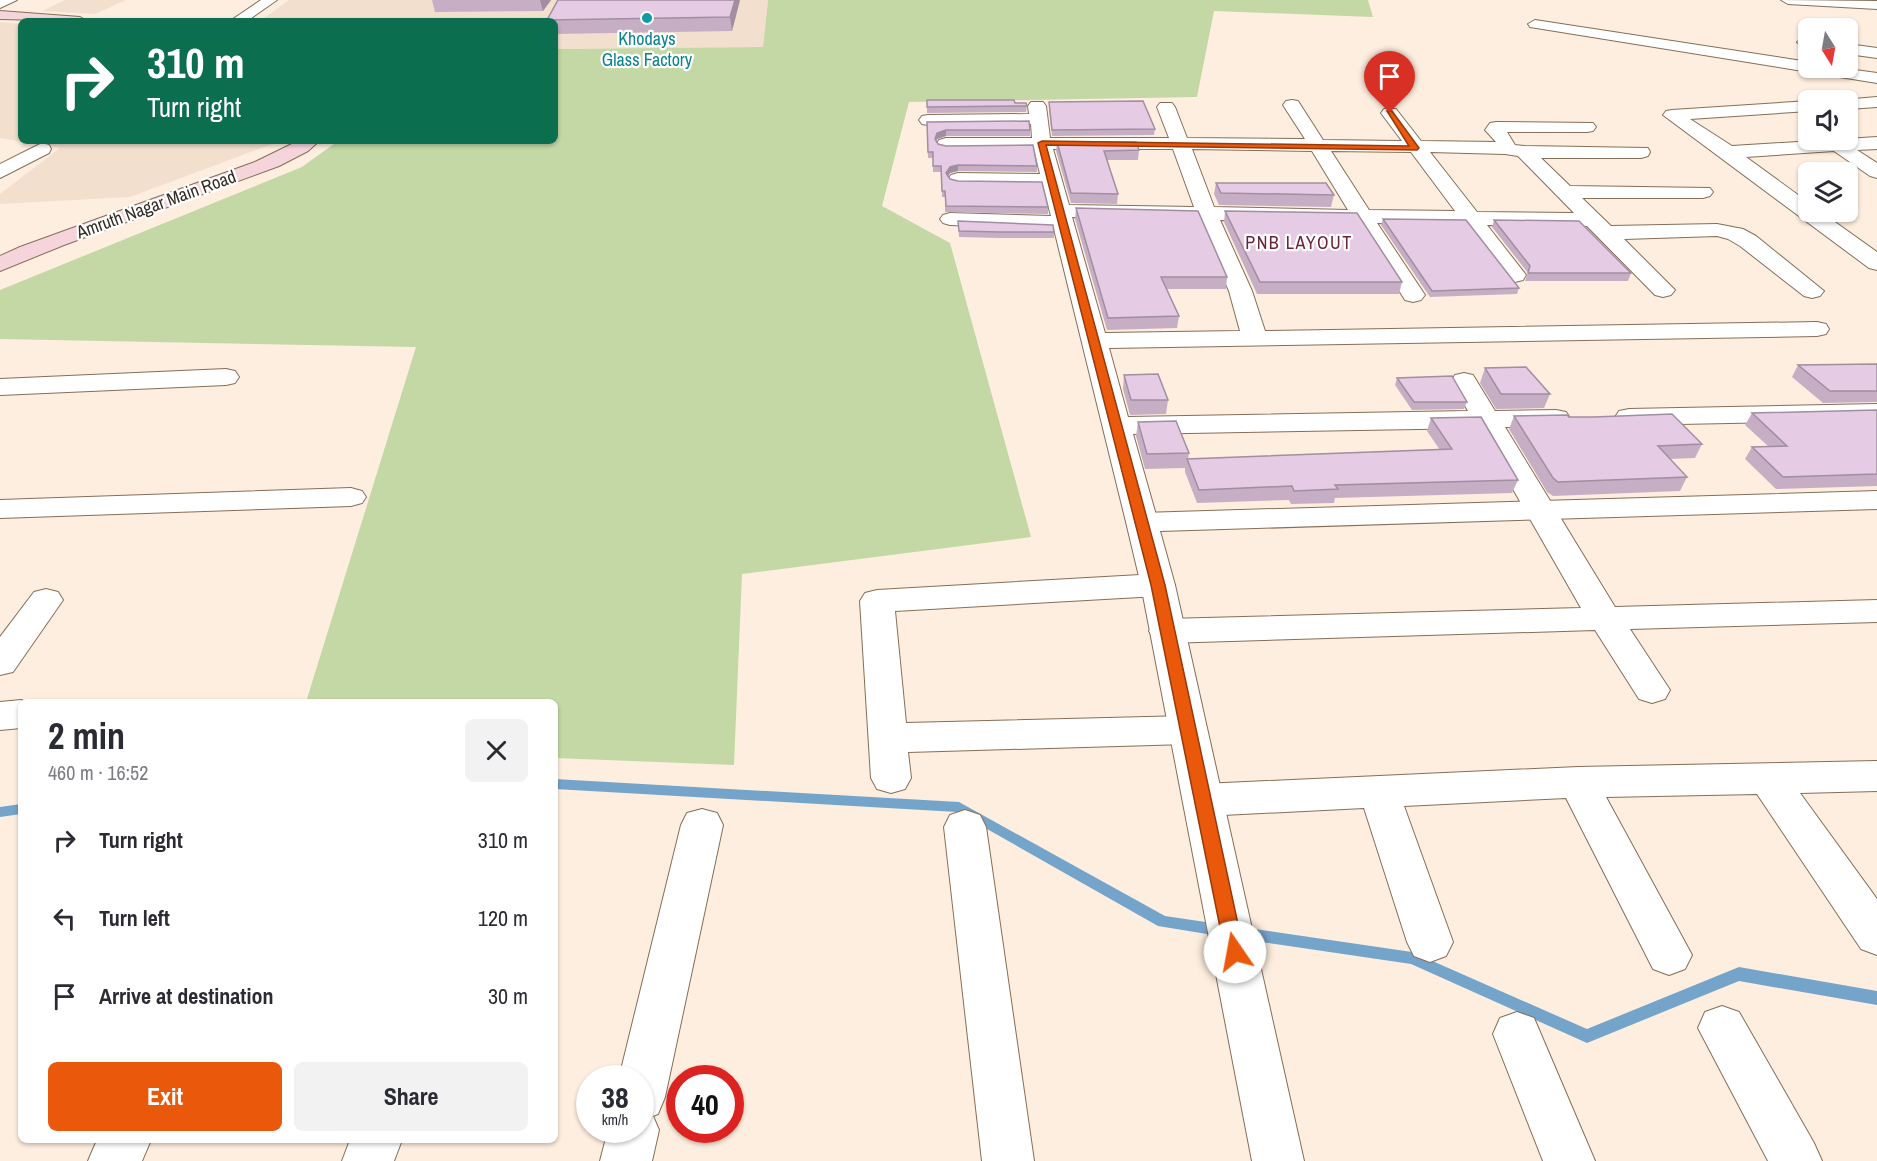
<!DOCTYPE html>
<html lang="en">
<head>
<meta charset="utf-8">
<style>
  body { margin:0; font-family:"Archivo Narrow",sans-serif; background:#f2f2f3; color:#2b2b33; height:100vh; display:flex; flex-direction:column; font-size:22px; white-space:nowrap }
  * { box-sizing:border-box; margin:0 }
  p { font-size:20px; color:#7c7c81 }
  .icon { flex:none; width:33px; height:33px; fill:none; stroke:currentColor; stroke-width:2; stroke-linecap:round; stroke-linejoin:round }
  .map { position:relative; flex:1; overflow:hidden }
  .sheet { position:absolute; left:18px; top:699px; width:540px; height:444px; display:flex; flex-direction:column; background:#fff; border-radius:9px; box-shadow:0 2px 4px #0004 }
  .sheet>* { flex:none }
  .hud { position:absolute; left:18px; top:18px; width:540px; height:126px; border-radius:9px; box-shadow:0 2px 4px #0004; background:#0b6e4f; color:#fff; overflow:hidden }
  .needle { width:39px; rotate:169deg }
  .fabs { position:absolute; left:1798px; top:18px; display:grid; gap:12px }
  .fabs a { display:grid; place-items:center; width:60px; height:60px; border-radius:9px; background:#fff; box-shadow:0 2px 4px #0004; font-size:30px }
  .speed { position:absolute; left:576px; top:1065px; display:flex; gap:12px; font-size:30px; font-weight:700; text-align:center }
  .speed>* { display:grid; place-content:center; width:78px; height:78px; border-radius:50%; background:#fff; box-shadow:0 2px 4px #0004; line-height:1 }
  .speed small { font-size:15px; font-weight:400 }
  .speed .limit { border:9px solid #d22; background:#fff; color:#111 }
  .pin { position:absolute; display:grid; place-items:center; width:51px; height:51px; color:#fff; margin:-62px -26px; border-radius:50% 50% 50% 0; rotate:-45deg; box-shadow:0 0 6px #0007 }
  .pin .icon { rotate:45deg }
  .me { position:absolute; width:66px; margin:-33px; rotate:348deg; stroke-linejoin:round; filter:drop-shadow(0 0 4px #0008) }
  .turn { display:flex; align-items:center; gap:21px; height:126px; padding:0 30px; font-size:27px }
  .turn .icon { width:78px; height:78px; stroke-width:2.5 }
  .turn b { display:block; font-size:42px; line-height:51px }
  .round { display:grid; place-items:center; flex:none; width:63px; height:63px; border-radius:9px; background:#f2f2f3 }
  .summary { display:flex; align-items:center; justify-content:space-between; height:102px; padding:0 30px }
  h1 { font-size:36px; font-weight:800; line-height:45px }
  .button { display:flex; gap:12px; margin-top:auto; padding:12px 30px }
  .button a { flex:1; height:69px; border-radius:9px; background:#ea580c; color:#fff; font-size:24px; font-weight:800; line-height:69px; text-align:center }
  .button a+a { background:#f2f2f3; color:#2b2b33 }
  ul { padding:0; list-style:none }
  li { display:flex; align-items:center; gap:18px; height:78px; padding:0 30px }
  li div { flex:1 }
  li b { display:block; font-size:22px }
  li em { font-style:normal }
  .map>svg:first-child { display:block }
  .built { fill:#f3dfcd }
  .green { fill:#c4d8a6 }
  .lines { fill:none; stroke-linecap:round; stroke-linejoin:round }
  .stream { fill:#75a4cb; fill-rule:evenodd }
  .minor-casing { stroke:#866e58; stroke-width:2 }
  .tertiary-casing { stroke:#866e58; stroke-width:2 }
  .secondary-casing { stroke:#866e58; stroke-width:2 }
  .minor { fill:#fff; fill-rule:evenodd }
  .tertiary { fill:#fff; fill-rule:evenodd }
  .secondary { fill:#f6d4dc; fill-rule:evenodd }
  .wall { fill:#c6afc5 }
  .shaded-wall { fill:#a18ea0 }
  .building { fill:#e6cbe5; stroke:#a18ea0; stroke-width:1.5 }
  .route { fill:#ea580c; stroke:#983908; stroke-width:1.5 }
  .culture-dot { fill:#0f9aa8; stroke:#fff; stroke-width:2 }
  .labels { text-anchor:middle; dominant-baseline:central; stroke-width:4.5; stroke-linejoin:round; paint-order:stroke }
  .far-culture-label { font-size:18px; fill:#0d838f; stroke:#fff }
  .far-street-label { font-size:18px; fill:#362c22; stroke:#fff }
  .far-neighbourhood-label { font-size:18px; letter-spacing:1.5px; fill:#692436; stroke:#fff }
</style>
</head>
<body>
<div class="map">
<svg width="1877" height="1161" viewBox="0 0 1877 1161">
  <rect width="100%" height="100%" fill="#feeedf"/>
  <!-- built -->
  <g class="built">
    <path d="M 65,0 L 126,0 L 95,14 L 42,11 Z"/>
    <path d="M 289,0 L 768,0 L 763,47 L 555,49 L 555,21 L 260,21 Z"/>
    <path d="M 0,22 L 21,24 L 21,141 L 276,141 L 272,144 L 130,197 L 0,204 L 0,194 L 60,148 L 0,138 Z"/>
  </g>
  <!-- green -->
  <path class="green" d="M 768,0 L 1368,0 L 1373,17 L 1214,11 L 1197,97 L 909,102 L 882,206 L 950,243 L 1031,537 L 742,574 L 734,765 L 555,758 L 555,702 L 306,702 L 416,347 L 0,339 L 0,290 L 302,167 L 338,141 L 555,141 L 555,49 L 763,47 Z"/>
  <g class="lines">
    <!-- stream -->
    <g class="stream">
      <path d="M 555,779 L 959,802 L 1165,916 L 1219,924 L 1224,926 L 1226,930 L 1224,934 L 1219,936 L 1158,926 L 957,812 L 555,789 Z"/>
      <path d="M 21,804 L 21,814 L 0,817 L 0,807 Z"/>
      <path d="M 1241,927 L 1412,952 L 1587,1029 L 1739,967 L 1877,991 L 1877,1005 L 1739,981 L 1587,1043 L 1411,964 L 1241,939 L 1236,937 L 1234,933 L 1236,929 Z"/>
    </g>
    <!-- minor casing -->
    <g class="minor-casing">
      <g id="minor">
        <path d="M 0,0 L 17,0 L 0,8 Z"/>
        <path d="M 1781,0 L 1877,1 L 1877,9 L 1788,4 Z"/>
        <path d="M 1535,20 L 1809,62 L 1809,68 L 1841,68 L 1877,73 L 1877,83 L 1530,27 L 1528,24 Z"/>
        <path d="M 1805,37 L 1809,38 L 1809,48 L 1800,45 L 1797,42 Z"/>
        <path d="M 1848,44 L 1877,48 L 1877,58 L 1848,54 Z"/>
        <path d="M 1877,97 L 1877,107 L 1848,109 L 1848,100 L 1842,100 Z"/>
        <path d="M 1292,100 L 1298,101 L 1323,140 L 1402,141 L 1381,113 L 1384,109 L 1396,109 L 1421,141 L 1496,142 L 1485,130 L 1490,123 L 1496,122 L 1593,123 L 1596,127 L 1593,131 L 1587,132 L 1507,132 L 1515,145 L 1524,146 L 1648,148 L 1650,152 L 1648,156 L 1641,158 L 1541,158 L 1570,186 L 1710,188 L 1713,192 L 1710,196 L 1703,198 L 1582,198 L 1611,226 L 1717,224 L 1743,229 L 1756,236 L 1824,291 L 1820,296 L 1812,298 L 1804,296 L 1740,246 L 1728,239 L 1717,236 L 1624,239 L 1675,290 L 1671,295 L 1663,297 L 1655,295 L 1587,226 L 1487,225 L 1526,275 L 1523,280 L 1515,282 L 1507,280 L 1465,224 L 1377,223 L 1425,295 L 1421,300 L 1413,302 L 1405,300 L 1356,222 L 1220,220 L 1252,291 L 1265,331 L 1817,322 L 1826,324 L 1829,329 L 1826,334 L 1817,336 L 1109,348 L 1128,417 L 1468,411 L 1451,381 L 1455,375 L 1464,373 L 1473,375 L 1495,411 L 1556,410 L 1566,412 L 1570,418 L 1566,424 L 1556,426 L 1505,427 L 1615,607 L 1877,600 L 1877,622 L 1630,629 L 1670,690 L 1665,699 L 1652,703 L 1639,699 L 1595,630 L 1166,643 L 1154,639 L 1149,631 L 1154,623 L 1166,619 L 1581,608 L 1478,428 L 1133,434 L 1158,522 L 1153,529 L 1142,531 L 1131,529 L 1126,522 L 1054,229 L 950,225 L 943,223 L 940,219 L 943,215 L 950,213 L 1051,216 L 1043,186 L 958,185 L 951,183 L 948,179 L 951,175 L 958,173 L 1040,174 L 1034,149 L 946,150 L 939,148 L 937,144 L 939,140 L 946,138 L 1032,138 L 1031,124 L 928,125 L 922,124 L 919,120 L 922,116 L 928,115 L 1029,114 L 1028,106 L 1031,102 L 1043,102 L 1046,106 L 1050,138 L 1169,138 L 1157,107 L 1160,103 L 1172,103 L 1175,107 L 1187,138 L 1305,139 L 1283,105 L 1286,101 ZM 1053,149 L 1173,149 L 1194,207 L 1069,205 ZM 1192,149 L 1312,151 L 1348,210 L 1214,207 ZM 1331,151 L 1411,152 L 1455,211 L 1369,210 ZM 1430,152 L 1505,154 L 1518,156 L 1574,213 L 1477,212 ZM 1072,217 L 1198,220 L 1229,291 L 1240,331 L 1105,333 Z"/>
        <path d="M 1809,101 L 1809,111 L 1690,119 L 1732,146 L 1877,137 L 1877,149 L 1857,150 L 1877,163 L 1877,178 L 1870,176 L 1834,151 L 1746,157 L 1809,203 L 1809,212 L 1821,212 L 1877,252 L 1877,270 L 1869,268 L 1663,115 L 1666,111 L 1672,110 Z"/>
        <path d="M 42,143 L 49,145 L 51,149 L 49,153 L 0,178 L 0,164 Z"/>
        <path d="M 226,369 L 235,371 L 239,377 L 235,383 L 226,385 L 0,395 L 0,379 Z"/>
        <path d="M 1877,404 L 1877,420 L 1629,425 L 1619,423 L 1615,417 L 1619,411 L 1629,409 Z"/>
        <path d="M 351,488 L 362,491 L 366,497 L 362,503 L 351,506 L 0,518 L 0,500 Z"/>
        <path d="M 1158,574 L 1170,577 L 1175,585 L 1170,593 L 1158,596 L 895,611 L 906,723 L 1187,716 L 1200,720 L 1206,730 L 1200,740 L 1187,744 L 908,752 L 911,778 L 905,789 L 891,793 L 877,789 L 871,778 L 860,601 L 865,593 L 877,590 Z"/>
        <path d="M 46,589 L 58,592 L 63,600 L 13,672 L 0,675 L 0,637 L 34,592 Z"/>
        <path d="M 21,700 L 26,702 L 21,702 L 21,728 L 0,730 L 0,702 Z"/>
        <path d="M 1877,761 L 1877,791 L 1800,793 L 1877,899 L 1877,955 L 1861,949 L 1757,794 L 1606,797 L 1692,955 L 1685,969 L 1669,975 L 1653,969 L 1566,798 L 1404,806 L 1453,942 L 1446,956 L 1430,962 L 1414,956 L 1407,942 L 1364,808 L 1203,816 L 1189,811 L 1183,800 L 1189,789 L 1203,784 L 1578,767 Z"/>
        <path d="M 702,809 L 717,813 L 723,825 L 665,1097 L 658,1114 L 653,1116 L 659,1130 L 652,1161 L 600,1161 L 608,1130 L 640,1130 L 640,1078 L 619,1078 L 681,825 L 687,813 Z"/>
        <path d="M 965,810 L 980,815 L 986,827 L 1034,1161 L 982,1161 L 944,827 L 950,815 Z"/>
        <path d="M 1722,1006 L 1739,1012 L 1814,1143 L 1822,1161 L 1768,1161 L 1698,1028 L 1705,1012 Z"/>
        <path d="M 1517,1012 L 1534,1018 L 1595,1161 L 1543,1161 L 1493,1034 L 1500,1018 Z"/>
        <path d="M 97,1140 L 151,1140 L 142,1161 L 88,1161 Z"/>
        <path d="M 350,1140 L 402,1140 L 394,1161 L 342,1161 Z"/>
      </g>
    </g>
    <!-- tertiary casing -->
    <g class="tertiary-casing">
      <g id="tertiary">
        <path d="M 261,0 L 277,0 L 247,21 L 230,21 Z"/>
        <path d="M 1877,491 L 1877,509 L 1160,531 L 1175,585 L 1304,1161 L 1252,1161 L 1141,585 L 1126,522 L 1131,515 L 1142,513 Z"/>
      </g>
    </g>
    <!-- secondary casing -->
    <g class="secondary-casing">
      <g id="secondary">
        <path d="M 0,11 L 80,17 L 87,21 L 0,19 Z"/>
        <path d="M 298,141 L 319,141 L 308,151 L 279,166 L 64,245 L 0,271 L 0,256 L 20,247 L 255,162 Z"/>
      </g>
    </g>
    <!-- minor -->
    <use href="#minor" class="minor"/>
    <!-- tertiary -->
    <use href="#tertiary" class="tertiary"/>
    <!-- secondary -->
    <use href="#secondary" class="secondary"/>
  </g>
  <!-- wall -->
  <g class="wall">
    <path d="M 432,0 L 551,0 L 543,11 L 435,12 Z"/>
    <path d="M 740,0 L 732,31 L 555,34 L 555,21 L 547,21 L 547,20 Z"/>
    <path d="M 927,100 L 1015,103 L 1027,106 L 1026,112 L 927,113 Z"/>
    <path d="M 1049,102 L 1155,129 L 1154,135 L 1052,136 L 1049,108 Z"/>
    <path d="M 927,122 L 1030,130 L 1030,136 L 946,136 L 937,139 L 936,141 L 938,144 L 1037,166 L 1037,172 L 958,171 L 950,173 L 948,176 L 950,179 L 1048,207 L 1048,214 L 945,212 L 945,197 L 942,197 L 941,172 L 933,172 L 933,158 L 928,158 Z"/>
    <path d="M 1057,142 L 1139,150 L 1138,160 L 1107,160 L 1118,194 L 1117,204 L 1071,203 L 1056,151 Z"/>
    <path d="M 1216,183 L 1334,195 L 1331,207 L 1219,205 L 1214,194 Z"/>
    <path d="M 1076,208 L 1227,277 L 1226,289 L 1167,289 L 1179,316 L 1177,328 L 1107,330 L 1075,219 Z"/>
    <path d="M 1225,211 L 1402,282 L 1399,294 L 1257,294 L 1224,222 Z"/>
    <path d="M 1383,219 L 1519,288 L 1517,294 L 1430,297 L 1381,225 Z"/>
    <path d="M 1494,220 L 1631,273 L 1628,281 L 1525,281 L 1528,273 L 1492,227 Z"/>
    <path d="M 958,221 L 1054,232 L 1054,238 L 998,238 L 959,237 Z"/>
    <path d="M 1877,364 L 1877,402 L 1823,403 L 1792,377 L 1798,365 Z"/>
    <path d="M 1485,368 L 1550,394 L 1544,408 L 1496,409 L 1480,383 Z"/>
    <path d="M 1124,375 L 1168,400 L 1166,414 L 1130,415 L 1123,389 Z"/>
    <path d="M 1397,378 L 1467,402 L 1464,409 L 1412,410 L 1395,385 Z"/>
    <path d="M 1877,410 L 1877,486 L 1776,489 L 1745,459 L 1752,447 L 1768,446 L 1745,425 L 1752,413 Z"/>
    <path d="M 1514,416 L 1569,417 L 1702,444 L 1695,458 L 1670,459 L 1687,477 L 1680,491 L 1553,496 L 1547,492 L 1509,429 Z"/>
    <path d="M 1431,418 L 1518,480 L 1512,493 L 1335,498 L 1334,503 L 1291,504 L 1289,500 L 1197,503 L 1185,472 L 1185,468 L 1145,469 L 1136,436 L 1138,422 L 1189,453 L 1188,459 L 1440,450 L 1427,431 Z"/>
  </g>
  <!-- shaded-wall -->
  <g class="shaded-wall">
    <path d="M 540,0 L 551,0 L 543,11 Z"/>
    <path d="M 735,0 L 740,0 L 732,31 L 730,17 Z"/>
    <path d="M 946,130 L 946,136 L 937,139 L 935,145 L 935,139 L 937,133 Z"/>
    <path d="M 958,165 L 958,171 L 950,173 L 946,179 L 946,173 L 950,167 Z"/>
  </g>
  <!-- building -->
  <g class="building">
    <path d="M 558,0 L 735,0 L 730,17 L 547,20 Z"/>
    <path d="M 927,100 L 1014,100 L 1015,103 L 1026,103 L 1027,106 L 927,107 Z"/>
    <path d="M 1143,101 L 1155,129 L 1052,130 L 1049,102 Z"/>
    <path d="M 1029,121 L 1030,130 L 946,130 L 937,133 L 935,139 L 938,144 L 946,146 L 1033,145 L 1037,166 L 958,165 L 950,167 L 946,173 L 950,179 L 958,181 L 1042,182 L 1048,207 L 946,206 L 945,191 L 942,191 L 941,166 L 933,166 L 933,152 L 928,152 L 927,122 Z"/>
    <path d="M 1057,142 L 1136,142 L 1139,150 L 1104,151 L 1118,194 L 1071,193 Z"/>
    <path d="M 1216,183 L 1326,183 L 1334,195 L 1221,193 Z"/>
    <path d="M 1076,208 L 1198,211 L 1227,277 L 1161,277 L 1179,316 L 1108,318 Z"/>
    <path d="M 1225,211 L 1357,213 L 1402,282 L 1260,282 Z"/>
    <path d="M 1383,219 L 1466,220 L 1519,288 L 1432,291 Z"/>
    <path d="M 1494,220 L 1579,221 L 1631,273 L 1528,273 L 1530,266 Z"/>
    <path d="M 958,221 L 1053,225 L 1054,232 L 999,232 L 959,231 Z"/>
    <path d="M 1877,364 L 1877,391 L 1830,391 L 1798,365 Z"/>
    <path d="M 1526,367 L 1550,394 L 1501,394 L 1485,368 Z"/>
    <path d="M 1158,374 L 1168,400 L 1131,400 L 1124,375 Z"/>
    <path d="M 1452,376 L 1467,402 L 1414,402 L 1397,378 Z"/>
    <path d="M 1877,410 L 1877,474 L 1783,477 L 1752,447 L 1787,446 L 1752,413 Z"/>
    <path d="M 1672,414 L 1702,444 L 1658,446 L 1687,477 L 1558,482 L 1553,478 L 1514,416 L 1567,415 L 1569,417 L 1594,417 Z"/>
    <path d="M 1481,417 L 1518,480 L 1335,485 L 1338,489 L 1294,491 L 1292,486 L 1199,490 L 1187,459 L 1452,449 L 1431,418 Z"/>
    <path d="M 1176,421 L 1189,453 L 1147,454 L 1138,422 Z"/>
  </g>
  <!-- route -->
  <path class="route" d="M 1387,111 L 1392,111 L 1419,148 L 1417,150 L 1046,145 L 1165,585 L 1244,952 L 1241,958 L 1235,961 L 1228,958 L 1225,952 L 1151,585 L 1038,143 L 1042,141 L 1409,146 Z"/>
  <!-- markers -->
  <circle class="culture-dot" cx="647" cy="18" r="6"/>
  <g class="labels">
    <!-- far-culture labels -->
    <g class="far-culture-label">
      <text x="647" y="38">Khodays<tspan x="647" dy="21">Glass Factory</tspan></text>
    </g>
    <!-- far-street labels -->
    <g class="far-street-label">
      <text transform="translate(156 204) rotate(-20)">Amruth Nagar Main Road</text>
    </g>
    <!-- far-neighbourhood labels -->
    <g class="far-neighbourhood-label">
      <text x="1299" y="242">PNB LAYOUT</text>
    </g>
  </g>
</svg>
<div class="fabs">
<a><svg class="needle" viewBox="-14 -14 28 28"><path d="M0-13l5 13h-10z" fill="#e53935"/><path d="M0 13l5-13h-10z" fill="#7c7c81"/></svg></a>
<a><svg class="icon" aria-label="sound" viewBox="0 0 24 24"><path d="M4 9h4l5-4v14l-5-4H4zM17 9q2 3 0 6"/></svg></a>
<a><svg class="icon" aria-label="layers" viewBox="0 0 24 24"><path d="M12 4l9 5-9 5-9-5zM3 14l9 5 9-5"/></svg></a>
</div>
<div class="speed"><div>38<small>km/h</small></div><div class="limit">40</div></div>
<div class="pin" style="left:1390px;top:113px;background:#d93025"><svg class="icon" aria-label="arrive" viewBox="0 0 24 24"><path d="M6 21V4h12l-3 4 3 4H6"/></svg></div>
<svg class="me" style="left:1235px;top:952px" viewBox="-20 -20 40 40"><circle r="19" fill="#fff"/><path d="M0-13L10 11 0 6-10 11z" fill="#ea580c"/></svg>
<div class="hud">
<div class="turn"><svg class="icon" aria-label="right" viewBox="0 0 24 24"><path d="M7 20v-9h11M14 6l5 5-5 5"/></svg><div><b>310 m</b>Turn right</div></div>
</div>
<section class="sheet">
<div class="summary"><div><h1>2 min</h1><p>460 m · 16:52</p></div><a class="round"><svg class="icon" aria-label="close" viewBox="0 0 24 24"><path d="M6 6l12 12M18 6L6 18"/></svg></a></div>
<ul>
<li><svg class="icon" aria-label="right" viewBox="0 0 24 24"><path d="M7 20v-9h11M14 6l5 5-5 5"/></svg><div><b>Turn right</b></div><em>310 m</em></li>
<li><svg class="icon" aria-label="left" viewBox="0 0 24 24"><path d="M17 20v-9H6M10 6l-5 5 5 5"/></svg><div><b>Turn left</b></div><em>120 m</em></li>
<li><svg class="icon" aria-label="arrive" viewBox="0 0 24 24"><path d="M6 21V4h12l-3 4 3 4H6"/></svg><div><b>Arrive at destination</b></div><em>30 m</em></li>
</ul>
<div class="button"><a>Exit</a><a>Share</a></div>
</section>
</div>
</body>
</html>
